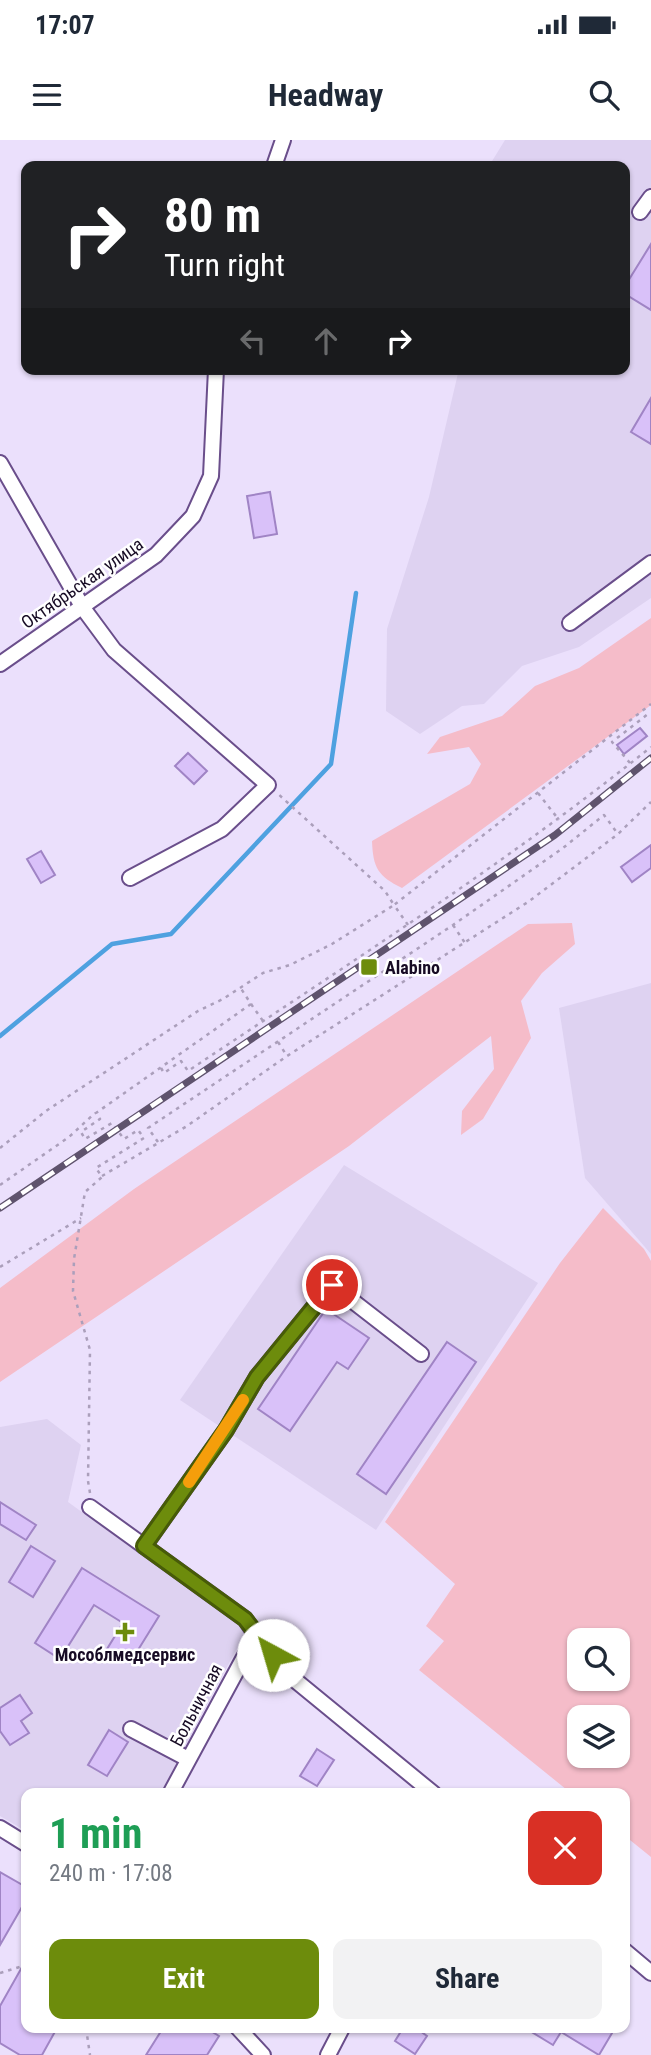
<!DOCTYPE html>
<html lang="en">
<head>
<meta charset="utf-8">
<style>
  body { margin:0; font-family:"Roboto Condensed",sans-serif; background:#f2f2f3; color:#1f2937; height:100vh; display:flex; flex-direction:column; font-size:26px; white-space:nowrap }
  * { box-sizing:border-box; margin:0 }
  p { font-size:23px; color:#747a83 }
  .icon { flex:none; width:38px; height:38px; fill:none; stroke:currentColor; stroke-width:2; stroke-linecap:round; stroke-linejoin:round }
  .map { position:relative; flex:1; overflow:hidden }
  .details { position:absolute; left:21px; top:1648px; width:609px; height:245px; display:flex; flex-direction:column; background:#fff; border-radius:14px; box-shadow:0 2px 5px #0004 }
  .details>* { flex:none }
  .banner { position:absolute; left:21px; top:21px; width:609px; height:214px; border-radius:14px; box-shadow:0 2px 5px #0004; background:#202124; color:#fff; overflow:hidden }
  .fabs { position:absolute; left:567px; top:1488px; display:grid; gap:14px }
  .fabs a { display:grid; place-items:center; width:63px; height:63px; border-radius:14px; background:#fff; box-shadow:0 2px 5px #0004; font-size:35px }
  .pin { position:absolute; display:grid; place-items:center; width:60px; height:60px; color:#fff; margin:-30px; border:4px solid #fff; border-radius:50%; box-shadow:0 2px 7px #0007 }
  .me { position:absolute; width:77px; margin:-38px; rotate:321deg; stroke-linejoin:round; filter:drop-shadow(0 0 5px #0008) }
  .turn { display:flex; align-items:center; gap:24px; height:147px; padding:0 28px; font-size:32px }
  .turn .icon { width:91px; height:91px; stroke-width:2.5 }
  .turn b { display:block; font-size:49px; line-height:60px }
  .lanes { display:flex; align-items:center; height:66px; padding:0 28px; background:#0003; justify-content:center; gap:35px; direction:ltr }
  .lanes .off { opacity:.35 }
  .round { display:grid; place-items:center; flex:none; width:74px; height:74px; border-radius:14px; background:#f2f2f3 }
  .head { display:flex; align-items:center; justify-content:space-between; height:119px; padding:0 28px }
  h1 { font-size:42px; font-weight:700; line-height:52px; color:#1e9e55 }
  .button { display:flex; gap:14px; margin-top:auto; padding:14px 28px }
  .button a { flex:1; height:80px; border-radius:14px; background:#6d8c0c; color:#fff; font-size:28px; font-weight:700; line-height:80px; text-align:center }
  .button a+a { background:#f2f2f3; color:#1f2937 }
  .status { display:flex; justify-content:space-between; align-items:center; height:49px; padding:0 35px; background:#fff; direction:ltr }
  .status svg { height:19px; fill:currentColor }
  header { display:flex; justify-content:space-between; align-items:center; height:91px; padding:0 28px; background:#fff; font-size:32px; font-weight:700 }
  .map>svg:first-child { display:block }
  .built { fill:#ded2f1 }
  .green { fill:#f5bcc9; fill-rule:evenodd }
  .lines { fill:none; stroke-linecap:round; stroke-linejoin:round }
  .stream { stroke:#4ea1e0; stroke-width:4.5 }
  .building { fill:#d9c1f9; stroke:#a084c5; stroke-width:2 }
  .minor-casing { stroke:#6a4e8b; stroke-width:18 }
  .path { stroke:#ab9fbb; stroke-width:2.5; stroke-dasharray:3.5 5; stroke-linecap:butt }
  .minor { stroke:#fff; stroke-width:14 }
  .rail-casing { stroke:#5f536d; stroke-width:7 }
  .rail { stroke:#fff; stroke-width:4.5; stroke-dasharray:13; stroke-linecap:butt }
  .route-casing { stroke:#475b08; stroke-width:18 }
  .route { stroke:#6d8c0c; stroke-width:12 }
  .slow { stroke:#f59e0b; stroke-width:12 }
  .poi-dot { fill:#6d8c0c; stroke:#fff; stroke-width:2.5 }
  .labels { text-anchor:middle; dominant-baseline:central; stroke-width:5; stroke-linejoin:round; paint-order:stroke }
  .street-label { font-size:18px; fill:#170b24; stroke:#fff }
  .poi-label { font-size:18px; font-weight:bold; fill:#170b24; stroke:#fff; text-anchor:start }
</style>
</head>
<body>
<div class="status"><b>17:07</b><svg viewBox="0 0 49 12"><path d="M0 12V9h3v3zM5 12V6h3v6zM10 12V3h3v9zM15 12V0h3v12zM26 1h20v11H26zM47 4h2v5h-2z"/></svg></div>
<header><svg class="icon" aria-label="menu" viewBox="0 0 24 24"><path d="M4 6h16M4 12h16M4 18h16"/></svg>Headway<svg class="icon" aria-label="search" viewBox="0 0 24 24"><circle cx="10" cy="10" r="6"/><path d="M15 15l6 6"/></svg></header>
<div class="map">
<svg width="651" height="1915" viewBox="0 0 651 1915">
  <rect width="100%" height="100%" fill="#ebe0fc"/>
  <!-- built -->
  <g class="built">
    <path d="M 505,0 L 651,0 L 651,458 L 579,507 L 522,526 L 484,564 L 462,566 L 420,594 L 386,571 L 387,489 L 429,357 L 459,229 L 625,229 L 625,26 L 489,26 Z"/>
    <path d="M 651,843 L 651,1114 L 585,1038 L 559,868 Z"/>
    <path d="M 344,1025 L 538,1143 L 376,1390 L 180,1260 Z"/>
    <path d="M 47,1279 L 81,1305 L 68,1362 L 246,1491 L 160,1654 L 26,1654 L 26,1691 L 0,1676 L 0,1287 Z"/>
  </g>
  <!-- green -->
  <g class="green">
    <path d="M 651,478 L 651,565 L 402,748 C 378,736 373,728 372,701 L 470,644 L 481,624 L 469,607 L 427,614 L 440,597 L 502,576 L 535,546 L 579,528 Z"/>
    <path d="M 572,783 L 575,804 L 542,833 L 521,861 L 531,898 L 483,979 L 461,995 L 462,971 L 494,929 L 491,896 L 349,1006 L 0,1242 L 0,1148 L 134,1049 L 528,784 Z"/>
    <path d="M 603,1068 L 644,1109 L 651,1121 L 651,1717 L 625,1696 L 625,1654 L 572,1654 L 419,1530 L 444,1501 L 426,1486 L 455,1444 L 385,1382 L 560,1123 ZM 579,1500 L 618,1500 L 618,1538 L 579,1538 ZM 579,1577 L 618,1577 L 618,1615 L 579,1615 Z"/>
  </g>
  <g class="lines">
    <!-- stream -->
    <path class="stream" d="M 0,896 L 112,804 L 171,794 L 331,624 L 356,453"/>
  </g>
  <!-- building -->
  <g class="building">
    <path d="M 651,104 L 651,170 L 625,154 L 625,146 Z"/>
    <path d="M 651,258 L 651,304 L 631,292 Z"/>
    <path d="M 270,352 L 277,394 L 254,398 L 247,356 Z"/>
    <path d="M 640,588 L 647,596 L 624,614 L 617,605 Z"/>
    <path d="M 188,613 L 207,631 L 194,644 L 175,626 Z"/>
    <path d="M 651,705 L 651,728 L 632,742 L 621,727 Z"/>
    <path d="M 41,711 L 55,735 L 41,743 L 27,719 Z"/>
    <path d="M 326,1169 L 369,1198 L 348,1229 L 337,1222 L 290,1291 L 258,1269 Z"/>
    <path d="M 447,1202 L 476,1222 L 386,1354 L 357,1334 Z"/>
    <path d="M 0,1362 L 36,1385 L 26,1400 L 0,1384 Z"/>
    <path d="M 31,1406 L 55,1421 L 33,1457 L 9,1442 Z"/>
    <path d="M 82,1428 L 159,1476 L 130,1523 L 107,1509 L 123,1483 L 94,1465 L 60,1519 L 35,1503 Z"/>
    <path d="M 20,1555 L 32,1573 L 21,1581 L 29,1593 L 10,1605 L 0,1591 L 0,1568 Z"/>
    <path d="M 109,1590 L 128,1602 L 107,1636 L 88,1625 Z"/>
    <path d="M 317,1609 L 334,1620 L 317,1646 L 300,1636 Z"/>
    <path d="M 0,1732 L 26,1747 L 26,1760 L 0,1805 Z"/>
    <path d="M 26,1820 L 26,1888 L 57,1888 L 42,1915 L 20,1915 L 0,1903 L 0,1866 Z"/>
    <path d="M 163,1888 L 206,1888 L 219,1896 L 207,1915 L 146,1915 Z"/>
    <path d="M 403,1888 L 416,1888 L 427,1896 L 415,1914 L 395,1901 Z"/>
    <path d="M 525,1888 L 615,1888 L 599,1915 L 561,1892 L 553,1905 Z"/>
  </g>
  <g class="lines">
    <!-- minor casing -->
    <g class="minor-casing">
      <g id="minor">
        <path d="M 274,26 L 283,0"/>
        <path d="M 640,72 L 651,57"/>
        <path d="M 0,323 L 83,468 L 114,510 L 268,645 L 222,689 L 130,738"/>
        <path d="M 570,483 L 651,423"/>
        <path d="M 0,524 L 156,415 L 193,376 L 211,336 L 216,229"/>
        <path d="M 90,1367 L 245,1479 L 256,1495 L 170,1654"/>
        <path d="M 144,1406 L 226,1290 L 257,1237 L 332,1145 L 421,1214"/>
        <path d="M 256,1495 L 290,1536 L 434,1654"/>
        <path d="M 131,1589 L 188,1619"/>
        <path d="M 0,1688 L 26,1704"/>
        <path d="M 625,1811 L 651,1833"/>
        <path d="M 238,1888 L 263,1915"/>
        <path d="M 328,1915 L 342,1888"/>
      </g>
    </g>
    <!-- path -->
    <g class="path">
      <path d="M 630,623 L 612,602 L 648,574"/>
      <path d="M 538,653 L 559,680"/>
      <path d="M 408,785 L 394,765 L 651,564"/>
      <path d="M 453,785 L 465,803"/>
      <path d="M 251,864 L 263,881"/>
      <path d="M 278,902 L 287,916"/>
      <path d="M 161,928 L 164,933 L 181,921 L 188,931 C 345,826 504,725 651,607"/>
      <path d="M 158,1002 L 148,988 L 453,785 L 563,708 L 604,675 L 618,694"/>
      <path d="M 0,1008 L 46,971 L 198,871 L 223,859 L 263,833 L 290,825 L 332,804 L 394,765 L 385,751 L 277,653"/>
      <path d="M 102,1036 L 187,986 L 287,916 L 528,762 L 618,694 L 651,662"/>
      <path d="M 0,1045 L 69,997 L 95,973"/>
      <path d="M 0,1127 L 81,1078"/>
      <path d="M 90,1353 L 88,1341 L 90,1210 L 73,1151 L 74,1119 L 85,1052 L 102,1037 L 96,1028 L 144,998 L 138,990 L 124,999 L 112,983 L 85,999 L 81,992 L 100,979 L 96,973 L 251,864 L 240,847"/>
      <path d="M 0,1833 L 26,1825"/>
      <path d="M 86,1888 L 90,1915"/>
    </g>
    <!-- minor -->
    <use href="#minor" class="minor"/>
    <!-- rail casing -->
    <g class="rail-casing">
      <path id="rail" d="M 0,1068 L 555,695 L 651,618"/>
    </g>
    <!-- rail -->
    <use href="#rail" class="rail"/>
  </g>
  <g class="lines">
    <!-- route casing -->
    <g class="route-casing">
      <path id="route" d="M 273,1515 L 245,1479 L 144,1406 L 226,1290 L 257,1237 L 332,1145"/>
    </g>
    <!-- route -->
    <use href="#route" class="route"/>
    <!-- slow -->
    <path class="slow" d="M 189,1342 L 243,1260"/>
  </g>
  <!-- markers -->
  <g class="poi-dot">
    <rect x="360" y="818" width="18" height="18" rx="3.5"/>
    <path d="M121.5 1481.5h7v7h7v7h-7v7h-7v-7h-7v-7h7z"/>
  </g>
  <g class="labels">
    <!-- street labels -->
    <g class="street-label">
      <text transform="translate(82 443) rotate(-35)">Октябрьская улица</text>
      <text transform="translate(196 1565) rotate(-62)">Больничная</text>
    </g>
    <!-- poi labels -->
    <g class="poi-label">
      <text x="385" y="827">Alabino</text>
      <text x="125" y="1514" text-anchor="middle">Мособлмедсервис</text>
    </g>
  </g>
</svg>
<div class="fabs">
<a><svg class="icon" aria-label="search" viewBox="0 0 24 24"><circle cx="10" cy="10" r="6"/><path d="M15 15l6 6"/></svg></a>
<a><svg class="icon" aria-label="layers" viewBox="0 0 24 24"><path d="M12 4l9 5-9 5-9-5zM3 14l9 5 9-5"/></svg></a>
</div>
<div class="pin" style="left:332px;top:1145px;background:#d93025"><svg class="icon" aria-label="arrive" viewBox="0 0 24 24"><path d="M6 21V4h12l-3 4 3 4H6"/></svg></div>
<svg class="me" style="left:273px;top:1515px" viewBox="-20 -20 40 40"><circle r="19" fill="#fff"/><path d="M0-13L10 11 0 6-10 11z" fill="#6d8c0c"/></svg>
<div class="banner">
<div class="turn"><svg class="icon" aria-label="right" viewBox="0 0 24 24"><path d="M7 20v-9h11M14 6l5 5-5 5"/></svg><div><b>80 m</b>Turn right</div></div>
<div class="lanes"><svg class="icon off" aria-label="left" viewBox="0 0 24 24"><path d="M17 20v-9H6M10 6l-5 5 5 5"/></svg><svg class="icon off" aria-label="ahead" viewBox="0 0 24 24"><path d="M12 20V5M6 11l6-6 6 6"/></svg><svg class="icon" aria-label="right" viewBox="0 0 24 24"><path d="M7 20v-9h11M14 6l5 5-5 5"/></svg></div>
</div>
<section class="details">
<div class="head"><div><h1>1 min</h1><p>240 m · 17:08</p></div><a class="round" style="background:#d93025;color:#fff"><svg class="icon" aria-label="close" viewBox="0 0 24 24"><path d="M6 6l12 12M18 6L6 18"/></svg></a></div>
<div class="button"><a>Exit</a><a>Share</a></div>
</section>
</div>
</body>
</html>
